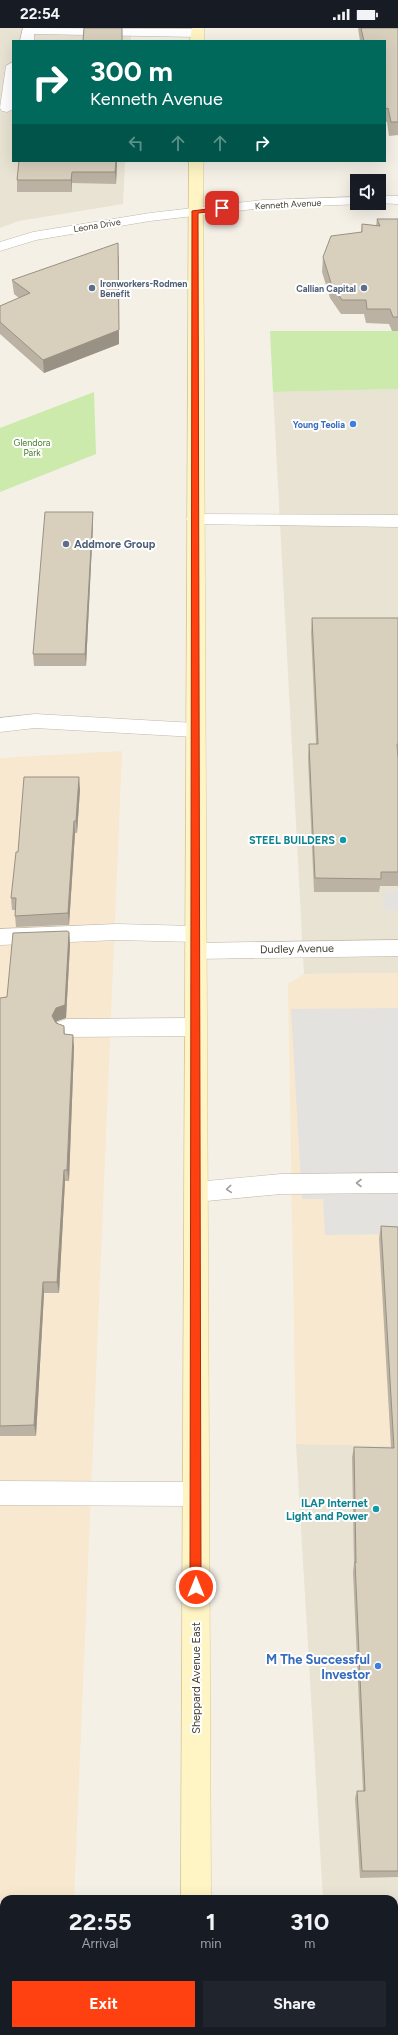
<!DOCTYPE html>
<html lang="en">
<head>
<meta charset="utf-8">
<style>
  body { margin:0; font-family:Figtree,sans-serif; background:#20242c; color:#f1f3f6; height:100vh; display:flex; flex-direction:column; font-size:15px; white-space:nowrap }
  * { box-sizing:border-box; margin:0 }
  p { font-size:13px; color:#9ea1a6 }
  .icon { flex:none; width:22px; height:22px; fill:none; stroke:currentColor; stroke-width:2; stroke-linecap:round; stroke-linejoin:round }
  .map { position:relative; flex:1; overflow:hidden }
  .panel { position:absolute; left:0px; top:1867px; width:398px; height:140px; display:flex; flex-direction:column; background:#171b24; border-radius:12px 12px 0 0; box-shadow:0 4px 16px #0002 }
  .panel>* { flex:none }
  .guide { position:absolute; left:12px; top:12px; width:374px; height:122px; border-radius:0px; box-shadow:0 4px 16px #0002; background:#00695c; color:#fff; overflow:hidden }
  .buttons { position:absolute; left:350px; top:146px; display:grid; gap:8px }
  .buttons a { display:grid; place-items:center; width:36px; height:36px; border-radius:0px; background:#171b24; box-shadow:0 4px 16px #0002; font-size:20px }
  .pin { position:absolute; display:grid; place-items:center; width:34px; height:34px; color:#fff; margin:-17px; border-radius:8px; box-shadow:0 2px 6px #0006 }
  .me { position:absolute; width:44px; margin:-22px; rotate:0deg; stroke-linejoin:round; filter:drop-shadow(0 0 3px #0008) }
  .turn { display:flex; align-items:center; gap:14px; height:84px; padding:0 12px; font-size:18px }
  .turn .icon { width:52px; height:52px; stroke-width:2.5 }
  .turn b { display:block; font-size:28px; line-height:34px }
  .lanes { display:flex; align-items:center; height:38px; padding:0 12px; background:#0003; justify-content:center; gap:20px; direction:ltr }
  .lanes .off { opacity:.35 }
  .eta { display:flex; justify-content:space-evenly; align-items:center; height:68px; text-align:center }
  .eta b { font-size:24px; font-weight:700; line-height:28px }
  .button { display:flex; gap:8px; margin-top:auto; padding:8px 12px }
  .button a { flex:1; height:46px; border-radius:0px; background:#ff4111; color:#fff; font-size:16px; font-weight:700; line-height:46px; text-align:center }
  .button a+a { background:#20242c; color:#f1f3f6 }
  .status { display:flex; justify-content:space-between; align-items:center; height:28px; padding:0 20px; background:#171b24; direction:ltr }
  .status svg { height:11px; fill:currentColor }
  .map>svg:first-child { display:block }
  .residential { fill:#e8e3d3 }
  .commercial { fill:#f7e8cf }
  .green { fill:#cbeaac }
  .parking { fill:#e4e2de }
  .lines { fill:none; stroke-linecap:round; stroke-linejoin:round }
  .service-casing { stroke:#c0b9a8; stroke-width:1 }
  .minor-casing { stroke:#c0b9a8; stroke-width:1 }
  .secondary-casing { stroke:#d6c793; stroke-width:1 }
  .service { fill:#fff; fill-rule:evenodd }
  .minor { fill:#fff; fill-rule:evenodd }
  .secondary { fill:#fff4c4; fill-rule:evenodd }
  .wall { fill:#bbb2a3 }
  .shaded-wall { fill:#989184 }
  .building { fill:#d9cfbd; stroke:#989184 }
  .oneway { stroke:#a3a09a }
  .route { fill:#ff4111; stroke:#a62a0b }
  .service-dot { fill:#5c6f8a; stroke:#fff; stroke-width:1.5 }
  .shop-dot { fill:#3f7fe0; stroke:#fff; stroke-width:1.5 }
  .culture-dot { fill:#0f9aa8; stroke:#fff; stroke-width:1.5 }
  .labels { text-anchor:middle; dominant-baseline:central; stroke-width:4; stroke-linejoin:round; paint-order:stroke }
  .far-street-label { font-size:9px; fill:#474135; stroke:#fff }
  .far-service-label { font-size:9px; font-weight:bold; fill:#4e5e75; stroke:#fff; text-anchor:start }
  .far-shop-label { font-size:9px; font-weight:bold; fill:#366cbe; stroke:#fff; text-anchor:end }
  .far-park-label { font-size:9px; fill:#417c25; stroke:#fff }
  .service-label { font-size:11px; font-weight:bold; fill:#4e5e75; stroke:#fff; text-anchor:start }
  .culture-label { font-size:11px; font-weight:bold; fill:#0d838f; stroke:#fff; text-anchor:end }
  .street-label { font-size:11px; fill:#474135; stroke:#fff }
  .near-shop-label { font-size:13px; font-weight:bold; fill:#366cbe; stroke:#fff; text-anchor:end }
</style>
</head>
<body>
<div class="status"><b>22:54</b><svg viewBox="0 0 49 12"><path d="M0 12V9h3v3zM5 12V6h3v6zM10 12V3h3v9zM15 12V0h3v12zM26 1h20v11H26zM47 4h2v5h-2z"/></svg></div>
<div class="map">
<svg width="398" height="2007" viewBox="0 0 398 2007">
  <rect width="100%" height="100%" fill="#f4f0e6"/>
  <!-- residential -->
  <g class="residential">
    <path d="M 0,0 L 131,0 L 131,13 L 13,13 L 13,133 L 125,133 L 123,176 L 19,193 L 0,200 Z"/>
    <path d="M 398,361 L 398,945 L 304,946 L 273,364 Z"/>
    <path d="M 296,1416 L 398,1418 L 398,1990 L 394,1990 L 394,1871 L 323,1871 Z"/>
  </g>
  <!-- commercial -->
  <g class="commercial">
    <path d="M 122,723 L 74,1871 L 4,1871 L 4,2003 L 69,2003 L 68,2007 L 0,2007 L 0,730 Z"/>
    <path d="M 398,945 L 398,1418 L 296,1416 L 288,956 L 304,946 Z"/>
    <path d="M 394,1990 L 398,1990 L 398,2007 L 331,2007 L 331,2003 L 394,2003 Z"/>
  </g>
  <!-- green -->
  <g class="green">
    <path d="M 270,303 L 398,303 L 398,361 L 273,364 Z"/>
    <path d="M 94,364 L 96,426 L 0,464 L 0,400 Z"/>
  </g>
  <!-- parking -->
  <g class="parking">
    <path d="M 382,864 L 398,864 L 398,882 L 384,882 Z"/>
    <path d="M 398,980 L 398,1206 L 325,1207 L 323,1171 L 302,1171 L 291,981 Z"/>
  </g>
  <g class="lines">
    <!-- service casing -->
    <g class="service-casing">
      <g id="service">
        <path d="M 23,0 L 197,1 L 204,5 L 197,9 L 34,6 L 34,13 L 20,13 Z"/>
        <path d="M 13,34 L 13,81 L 7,84 L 2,83 L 0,80 L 6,38 Z"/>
        <path d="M 195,486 L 398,487 L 398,499 L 195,496 L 189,495 L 186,491 L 189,487 Z"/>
        <path d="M 117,896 L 195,898 L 202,900 L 206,906 L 202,912 L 195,914 L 117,912 L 0,917 L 0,901 Z"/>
        <path d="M 195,990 L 203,993 L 206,999 L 203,1005 L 195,1008 L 66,1009 L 58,1006 L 55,1000 L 58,994 L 66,991 Z"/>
        <path d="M 398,1145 L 398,1165 L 281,1166 L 196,1174 L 188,1171 L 184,1164 L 188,1157 L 196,1154 L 281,1146 Z"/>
        <path d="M 0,1453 L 196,1454 L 205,1457 L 209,1466 L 205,1475 L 196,1478 L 0,1477 Z"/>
      </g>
    </g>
    <!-- minor casing -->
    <g class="minor-casing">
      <g id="minor">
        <path d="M 379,168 L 398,168 L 398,176 L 374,175 L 379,175 Z"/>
        <path d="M 357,169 L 357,175 L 362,176 L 263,180 L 150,193 L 36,212 L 0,223 L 0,214 L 33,204 L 150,185 L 263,172 Z"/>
        <path d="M 35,686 L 195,695 L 202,697 L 205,702 L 202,707 L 195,709 L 35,700 L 0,704 L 0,690 Z"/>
        <path d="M 398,912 L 398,928 L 196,931 L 188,929 L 185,923 L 188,917 L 196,915 Z"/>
      </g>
    </g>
    <!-- secondary casing -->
    <g class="secondary-casing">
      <g id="secondary">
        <path d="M 192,0 L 204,0 L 204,13 L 190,13 Z"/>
        <path d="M 189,133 L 203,133 L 211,1871 L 181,1871 Z"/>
        <path d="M 181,2003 L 211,2003 L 212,2007 L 180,2007 Z"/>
      </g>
    </g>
    <!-- service -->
    <use href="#service" class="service"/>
    <!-- minor -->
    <use href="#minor" class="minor"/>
    <!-- secondary -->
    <use href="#secondary" class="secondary"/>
  </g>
  <!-- wall -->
  <g class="wall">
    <path d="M 358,0 L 398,0 L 398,107 L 389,108 L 387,94 L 385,94 L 385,13 L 360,13 Z"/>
    <path d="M 19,133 L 117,133 L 116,156 L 72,155 L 72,164 L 17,164 L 17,152 Z"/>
    <path d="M 377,191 L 398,191 L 398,303 L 392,303 L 389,296 L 366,295 L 364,286 L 341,286 L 330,270 L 322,244 L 323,229 L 361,204 L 362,196 L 376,198 Z"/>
    <path d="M 119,228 L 119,316 L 44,345 L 0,306 L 0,278 L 19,270 L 14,266 L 12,252 Z"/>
    <path d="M 93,496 L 86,638 L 34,638 L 33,626 Z"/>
    <path d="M 312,590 L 398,590 L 398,858 L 380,858 L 379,864 L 314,864 L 308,729 L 309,716 L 316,716 L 311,604 Z"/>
    <path d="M 80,761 L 77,805 L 75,805 L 69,897 L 16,899 L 15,888 L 15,882 L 12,882 L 11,870 L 18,824 Z"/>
    <path d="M 69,904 L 70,917 L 66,990 L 57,993 L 56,995 L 64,998 L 65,1006 L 74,1019 L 69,1153 L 65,1153 L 59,1265 L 44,1265 L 36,1408 L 0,1408 L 0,970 L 7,969 Z"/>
    <path d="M 381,1198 L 398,1199 L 398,1849 L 360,1850 L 355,1770 L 357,1763 L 363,1763 L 353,1544 L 354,1536 L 352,1429 L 354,1419 L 391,1420 L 379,1210 Z"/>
  </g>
  <!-- shaded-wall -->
  <g class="shaded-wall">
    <path d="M 116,133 L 117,133 L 116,156 L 115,144 Z"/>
    <path d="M 72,144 L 72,164 L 71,152 Z"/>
    <path d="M 118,215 L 119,316 L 44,345 L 43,332 Z"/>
    <path d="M 93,484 L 93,496 L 86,638 L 85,626 Z"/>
    <path d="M 79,749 L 80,761 L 77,805 L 76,793 Z"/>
    <path d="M 74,793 L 75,805 L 69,897 L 68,885 Z"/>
    <path d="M 69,904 L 70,917 L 66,990 L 57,993 L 54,1001 L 52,988 Z"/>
    <path d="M 73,1007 L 74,1019 L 69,1153 L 67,1142 Z"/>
    <path d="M 64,1142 L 65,1153 L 59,1265 L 57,1254 Z"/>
    <path d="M 43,1254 L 44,1265 L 36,1408 L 34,1397 Z"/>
  </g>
  <!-- building -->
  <g class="building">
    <path d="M 84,0 L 122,0 L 122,13 L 83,13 Z"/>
    <path d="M 361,0 L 398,0 L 398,94 L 391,94 L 388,80 L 385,81 L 385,13 L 364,13 Z"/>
    <path d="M 19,133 L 116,133 L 115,144 L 72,144 L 71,152 L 17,152 Z"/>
    <path d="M 377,191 L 398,191 L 398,289 L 393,289 L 390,281 L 367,281 L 366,272 L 342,272 L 331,255 L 323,229 L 331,208 L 362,204 L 362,196 L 380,198 Z"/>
    <path d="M 118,215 L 119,302 L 43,332 L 0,294 L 0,278 L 30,265 L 12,252 Z"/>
    <path d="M 45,484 L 93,484 L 85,626 L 33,626 Z"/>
    <path d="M 312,590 L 398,590 L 398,716 L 397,716 L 398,731 L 398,844 L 381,844 L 381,851 L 315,850 L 309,716 L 318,716 Z"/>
    <path d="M 24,749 L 79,749 L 76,793 L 74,793 L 68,885 L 15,888 L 16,870 L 11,870 L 16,824 L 18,824 Z"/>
    <path d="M 67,903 L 69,904 L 65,977 L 56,980 L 52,988 L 56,995 L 64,998 L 64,1006 L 73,1007 L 67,1142 L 64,1142 L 57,1254 L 43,1254 L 34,1397 L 0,1398 L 0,970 L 7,969 L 13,905 Z"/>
    <path d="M 381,1198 L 398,1199 L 398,1843 L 362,1843 L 357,1763 L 365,1763 L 355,1534 L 356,1535 L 354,1419 L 394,1420 Z"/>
  </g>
  <!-- one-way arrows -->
  <defs><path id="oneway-chevron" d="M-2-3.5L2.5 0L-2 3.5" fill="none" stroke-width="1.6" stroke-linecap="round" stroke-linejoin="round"/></defs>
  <g class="oneway">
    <use href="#oneway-chevron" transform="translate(359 1155) rotate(180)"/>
    <use href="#oneway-chevron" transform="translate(229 1161) rotate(175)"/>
  </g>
  <!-- route -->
  <path class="route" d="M 222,179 L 225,179 L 225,182 L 198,185 L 201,1559 L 200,1563 L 196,1565 L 192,1563 L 190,1559 L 192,183 Z"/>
  <!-- markers -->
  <g class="service-dot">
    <circle cx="92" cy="260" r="4"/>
    <circle cx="364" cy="260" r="4"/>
    <circle cx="66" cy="516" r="4"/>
  </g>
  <g class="shop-dot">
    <circle cx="353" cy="396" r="4"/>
    <circle cx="378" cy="1638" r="4"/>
  </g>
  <g class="culture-dot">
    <circle cx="343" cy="812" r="4"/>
    <circle cx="376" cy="1481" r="4"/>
  </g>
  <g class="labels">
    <!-- far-street labels -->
    <g class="far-street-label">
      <text transform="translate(288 176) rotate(-3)">Kenneth Avenue</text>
      <text transform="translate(97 197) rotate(-9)">Leona Drive</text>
    </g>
    <!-- far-service labels -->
    <g class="far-service-label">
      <text x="100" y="255">Ironworkers-Rodmen<tspan x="100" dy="10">Benefit</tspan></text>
      <text x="356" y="260" text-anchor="end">Callian Capital</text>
    </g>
    <!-- far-shop labels -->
    <g class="far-shop-label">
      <text x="345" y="396">Young Teolia</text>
    </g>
    <!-- far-park labels -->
    <g class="far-park-label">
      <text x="32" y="414">Glendora<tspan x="32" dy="10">Park</tspan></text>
    </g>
    <!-- service labels -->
    <g class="service-label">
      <text x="74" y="516">Addmore Group</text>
    </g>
    <!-- culture labels -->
    <g class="culture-label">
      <text x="335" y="812">STEEL BUILDERS</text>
      <text x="368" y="1475">ILAP Internet<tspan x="368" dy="13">Light and Power</tspan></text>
    </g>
    <!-- street labels -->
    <g class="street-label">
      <text transform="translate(297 921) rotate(-1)">Dudley Avenue</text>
      <text transform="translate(196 1650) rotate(-90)">Sheppard Avenue East</text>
    </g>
    <!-- near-shop labels -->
    <g class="near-shop-label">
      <text x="370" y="1631">M The Successful<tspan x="370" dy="15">Investor</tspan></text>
    </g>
  </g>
</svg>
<div class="buttons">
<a><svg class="icon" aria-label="sound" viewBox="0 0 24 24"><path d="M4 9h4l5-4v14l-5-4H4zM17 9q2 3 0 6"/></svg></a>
</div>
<div class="pin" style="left:222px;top:180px;background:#d93025"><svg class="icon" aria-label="arrive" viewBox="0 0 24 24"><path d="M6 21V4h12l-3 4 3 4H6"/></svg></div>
<svg class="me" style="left:196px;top:1559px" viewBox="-20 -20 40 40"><circle r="17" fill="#ff4111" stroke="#fff" stroke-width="3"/><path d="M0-11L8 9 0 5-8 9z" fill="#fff"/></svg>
<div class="guide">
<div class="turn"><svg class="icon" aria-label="right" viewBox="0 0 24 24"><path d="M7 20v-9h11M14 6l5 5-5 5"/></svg><div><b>300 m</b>Kenneth Avenue</div></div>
<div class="lanes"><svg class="icon off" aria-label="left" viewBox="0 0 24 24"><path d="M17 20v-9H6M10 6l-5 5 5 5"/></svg><svg class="icon off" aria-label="ahead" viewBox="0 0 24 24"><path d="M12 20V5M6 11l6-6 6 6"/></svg><svg class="icon off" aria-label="ahead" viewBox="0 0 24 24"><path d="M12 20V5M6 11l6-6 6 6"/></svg><svg class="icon" aria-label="right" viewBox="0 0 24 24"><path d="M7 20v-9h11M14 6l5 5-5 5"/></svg></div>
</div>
<section class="panel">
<div class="eta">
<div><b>22:55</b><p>Arrival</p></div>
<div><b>1</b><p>min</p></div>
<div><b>310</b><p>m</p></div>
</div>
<div class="button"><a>Exit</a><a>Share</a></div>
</section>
</div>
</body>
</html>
